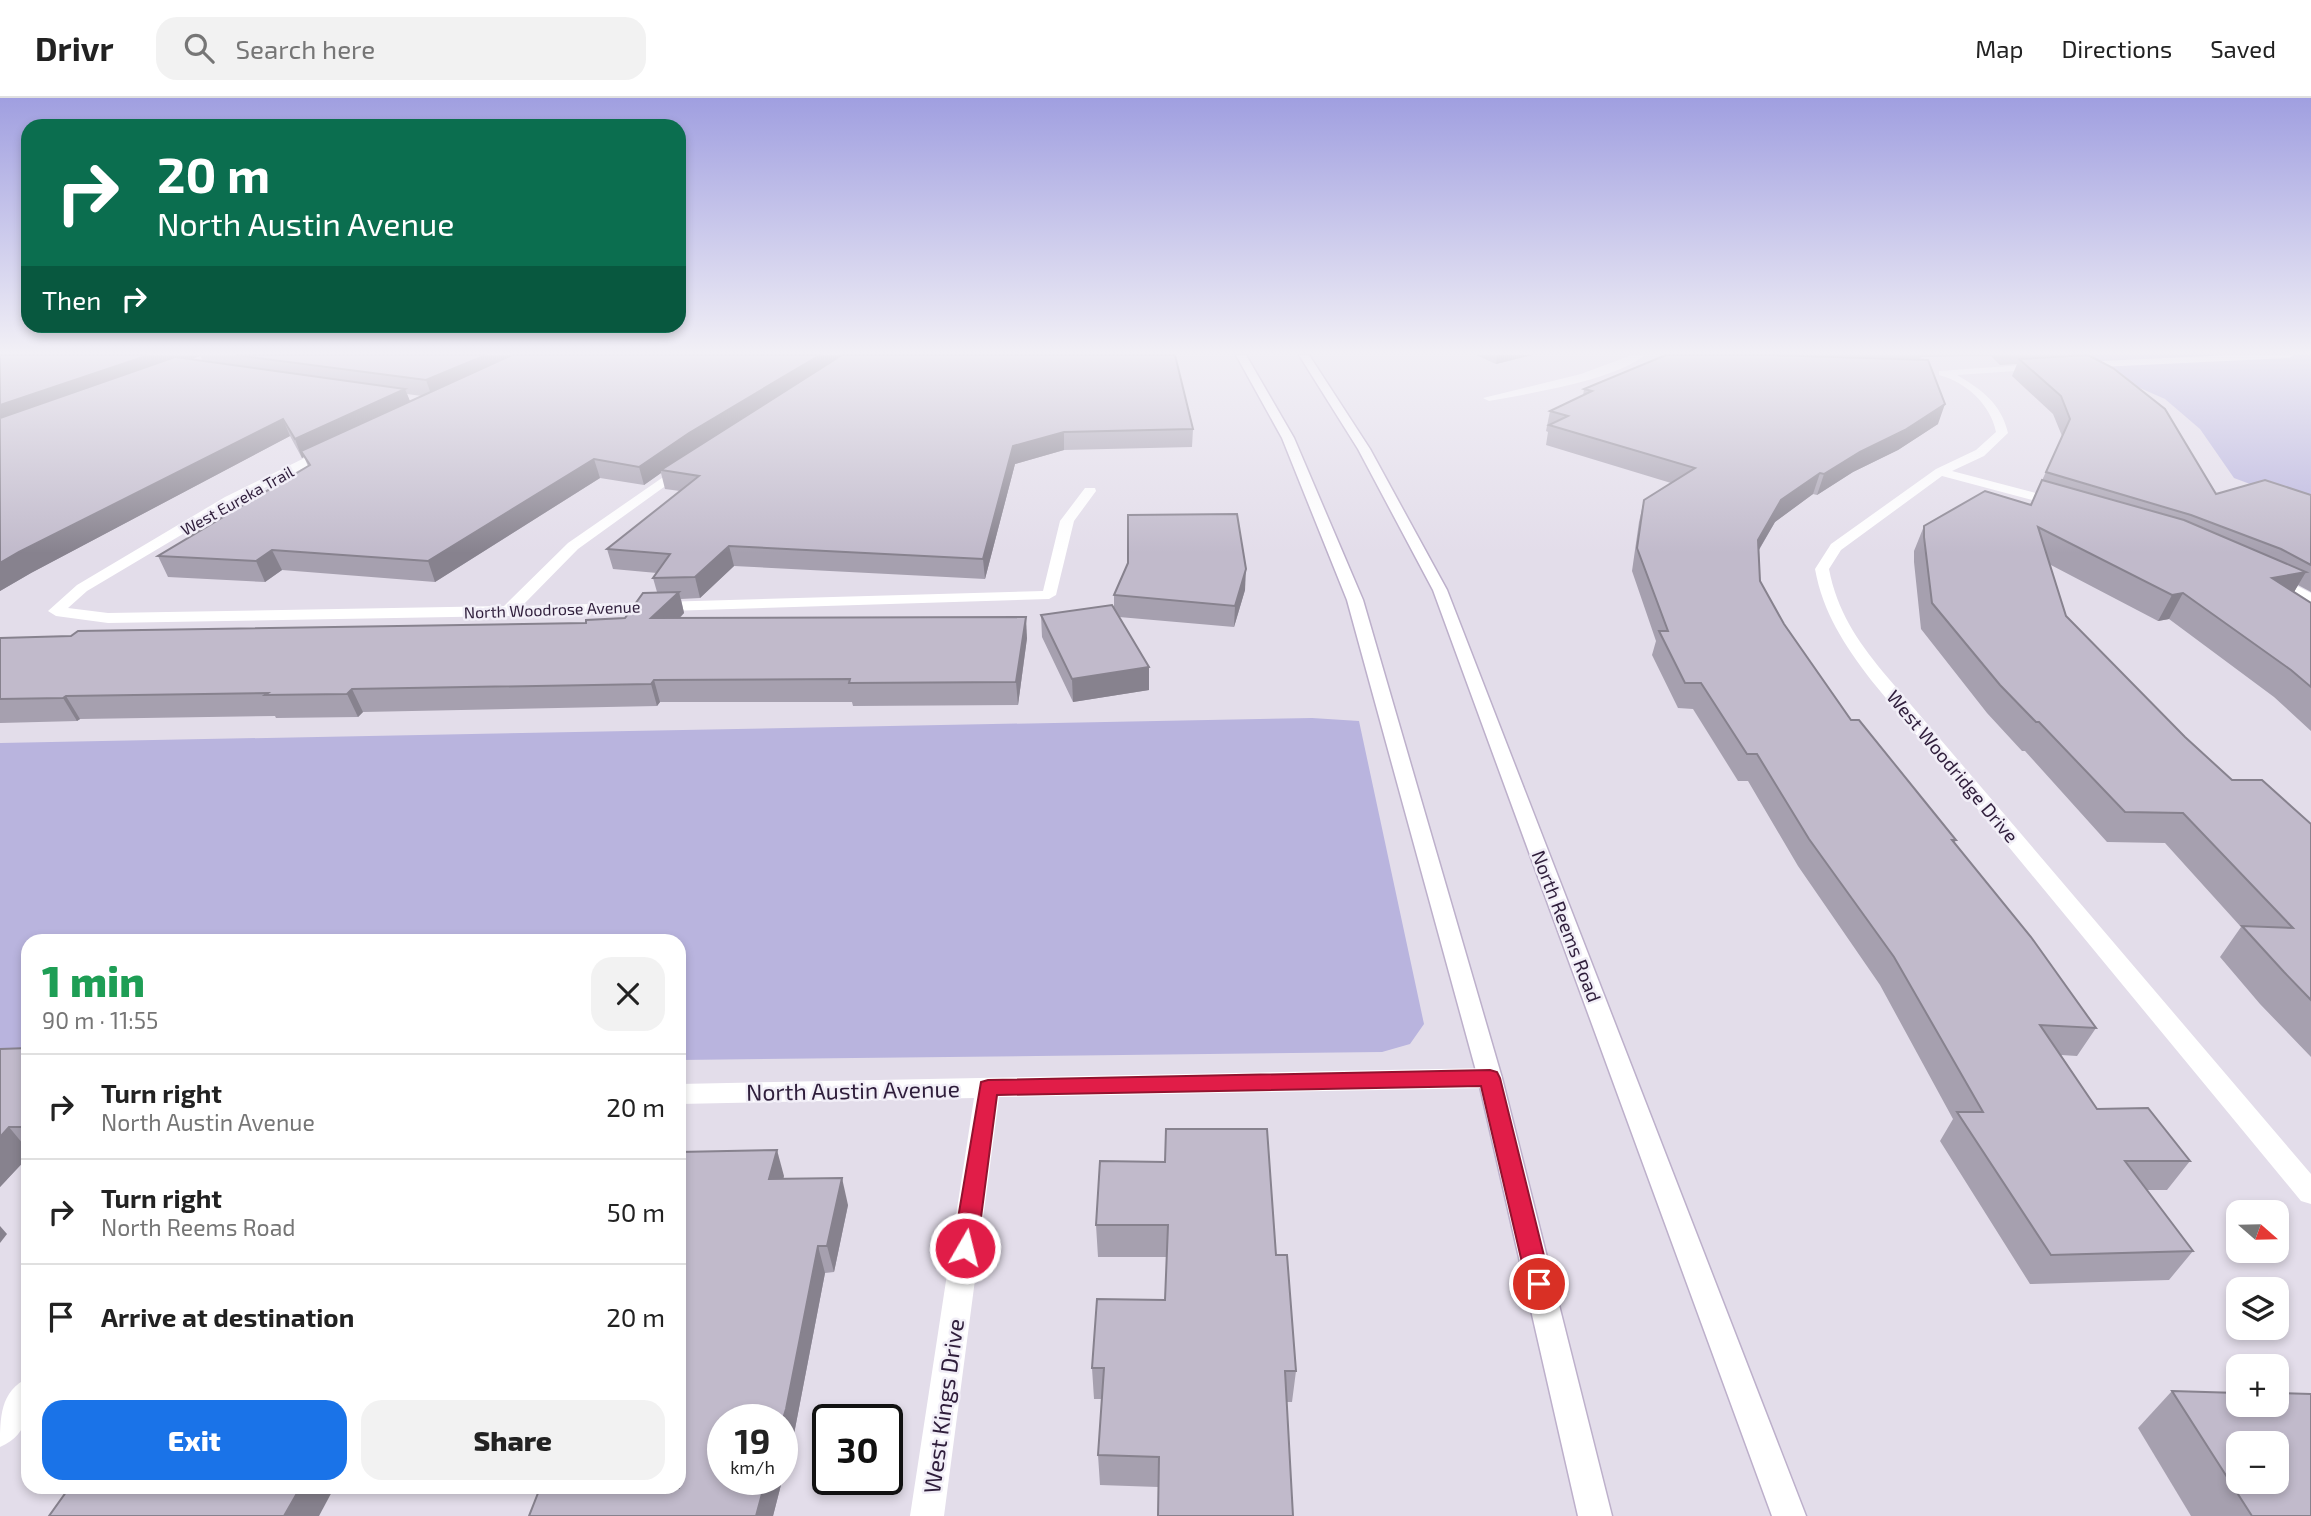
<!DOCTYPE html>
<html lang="en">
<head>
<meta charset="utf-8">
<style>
  body { margin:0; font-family:"Exo 2",sans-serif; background:#f2f2f2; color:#222; height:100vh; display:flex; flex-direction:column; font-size:26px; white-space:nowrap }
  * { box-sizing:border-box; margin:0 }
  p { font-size:23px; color:#767676 }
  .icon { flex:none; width:38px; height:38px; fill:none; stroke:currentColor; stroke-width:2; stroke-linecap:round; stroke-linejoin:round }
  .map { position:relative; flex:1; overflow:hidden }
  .panel { position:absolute; left:21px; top:836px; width:665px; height:560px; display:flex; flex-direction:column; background:#fff; border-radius:21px; box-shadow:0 4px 10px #0003 }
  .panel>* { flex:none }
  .top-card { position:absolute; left:21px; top:21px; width:665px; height:214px; border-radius:21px; box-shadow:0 4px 10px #0003; background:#0b6e4f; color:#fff; overflow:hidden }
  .needle { width:46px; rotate:110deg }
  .tools { position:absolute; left:2226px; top:1102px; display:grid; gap:14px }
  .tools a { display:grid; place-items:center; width:63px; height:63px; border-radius:14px; background:#fff; box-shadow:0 4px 10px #0003; font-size:35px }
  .speed { position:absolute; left:707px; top:1306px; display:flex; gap:14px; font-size:35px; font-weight:700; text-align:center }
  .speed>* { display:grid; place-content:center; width:91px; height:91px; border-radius:50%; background:#fff; box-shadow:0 4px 10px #0003; line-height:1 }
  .speed small { font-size:18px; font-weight:400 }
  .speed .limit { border:4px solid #111; border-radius:10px; background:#fff; color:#111 }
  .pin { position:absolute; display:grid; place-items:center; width:60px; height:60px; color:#fff; margin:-30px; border:4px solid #fff; border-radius:50%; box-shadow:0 2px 7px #0007 }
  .me { position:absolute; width:77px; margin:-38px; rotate:8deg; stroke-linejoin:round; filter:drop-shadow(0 0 5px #0008) }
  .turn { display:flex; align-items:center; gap:24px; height:147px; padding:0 21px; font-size:32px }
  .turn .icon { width:91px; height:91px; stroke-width:2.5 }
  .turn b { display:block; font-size:49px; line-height:60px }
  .then { display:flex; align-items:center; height:66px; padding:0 21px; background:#0003; gap:14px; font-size:26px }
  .round { display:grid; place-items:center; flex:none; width:74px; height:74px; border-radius:21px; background:#f2f2f2 }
  .headline { display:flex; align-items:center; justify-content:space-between; height:119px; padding:0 21px }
  h1 { font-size:42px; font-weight:800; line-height:52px; color:#1e9e55 }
  .cta { display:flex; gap:14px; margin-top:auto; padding:14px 21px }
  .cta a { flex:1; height:80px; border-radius:21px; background:#1a73e8; color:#fff; font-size:28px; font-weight:800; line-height:80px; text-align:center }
  .cta a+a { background:#f2f2f2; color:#222 }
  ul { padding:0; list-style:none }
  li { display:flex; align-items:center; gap:21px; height:105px; padding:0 21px; border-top:2px solid #e0e0e0 }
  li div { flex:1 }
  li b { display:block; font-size:26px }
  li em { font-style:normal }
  header { display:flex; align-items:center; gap:42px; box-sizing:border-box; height:98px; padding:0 35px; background:#fff; border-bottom:2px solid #e0e0e0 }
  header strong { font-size:33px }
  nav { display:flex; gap:38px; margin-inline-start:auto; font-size:24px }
  .search { width:490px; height:63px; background:#f2f2f2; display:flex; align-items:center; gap:18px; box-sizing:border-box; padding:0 24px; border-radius:21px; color:#767676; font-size:26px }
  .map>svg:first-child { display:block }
  .green { fill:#b9b4de }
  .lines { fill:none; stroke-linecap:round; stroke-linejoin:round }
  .secondary-casing { stroke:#bdb0cb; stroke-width:3 }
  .minor { fill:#fff; fill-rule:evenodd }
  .secondary { fill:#fff; fill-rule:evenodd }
  .wall { fill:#a6a0af; fill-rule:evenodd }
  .shaded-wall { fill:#87828e }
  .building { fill:#c1bacb; stroke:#87828e; stroke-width:2; fill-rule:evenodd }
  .route { fill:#e11d48; stroke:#92132f; stroke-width:2 }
  .labels { text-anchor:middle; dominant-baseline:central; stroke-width:5; stroke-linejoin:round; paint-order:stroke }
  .far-street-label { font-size:16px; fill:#2f1e3b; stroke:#f1eef7 }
  .street-label { font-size:19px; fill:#2f1e3b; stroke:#f1eef7 }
  .near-street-label { font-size:23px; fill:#2f1e3b; stroke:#f1eef7 }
</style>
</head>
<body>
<header>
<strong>Drivr</strong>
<div class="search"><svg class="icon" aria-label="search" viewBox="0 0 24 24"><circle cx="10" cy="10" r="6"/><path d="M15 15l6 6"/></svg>Search here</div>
<nav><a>Map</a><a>Directions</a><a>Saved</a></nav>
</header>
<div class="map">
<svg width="2311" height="1418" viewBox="0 0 2311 1418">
  <rect width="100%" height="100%" fill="#e3ddea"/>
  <!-- green -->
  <g class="green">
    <path d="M 2065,257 L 2311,257 L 2311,409 L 2234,380 L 2200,331 L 2165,301 Z"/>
    <path d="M 1312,620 L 1359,623 L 1424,926 L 1410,946 L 1382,954 L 679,962 L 679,844 L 28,844 L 28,953 L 0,953 L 0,645 Z"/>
  </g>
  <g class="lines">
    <!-- secondary casing -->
    <g class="secondary-casing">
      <g id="secondary">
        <path d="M 1236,257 L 1246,257 L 1294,340 L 1363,502 L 1502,980 L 1612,1418 L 1578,1418 L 1478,980 L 1347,502 L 1282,340 Z"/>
        <path d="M 1299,257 L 1309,257 L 1370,351 L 1447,492 L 1806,1418 L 1772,1418 L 1433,492 L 1358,351 Z"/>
      </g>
    </g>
    <!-- minor -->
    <g class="minor">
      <path d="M 1632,257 L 1645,257 C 1613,283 1530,295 1489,303 L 1483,300 L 1581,276 Z"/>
      <path d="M 2232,257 L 2294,257 L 2289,260 L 2079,270 L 2074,267 L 2079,264 Z"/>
      <path d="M 2039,266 L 2044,269 L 2043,271 L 1957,277 C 1982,292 2001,305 2008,335 L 1984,358 L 1952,373 L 2063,402 L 2063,408 L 2058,409 L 1942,378 L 1841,452 L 1829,471 C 1837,513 1857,542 1883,574 L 2311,1076 L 2311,1106 L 2301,1103 L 1871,582 C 1844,546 1823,515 1815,471 L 1831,446 L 1936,371 L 1976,352 L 1996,334 C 1991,307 1966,284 1939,277 L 1939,273 Z"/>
      <path d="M 327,349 L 333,353 L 331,356 L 235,405 L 87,493 L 68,510 L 108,515 L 504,508 L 568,445 L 685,364 L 691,368 L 689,371 L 578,451 L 522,508 L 1043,493 L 1060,423 L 1085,390 L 1095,390 L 1096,393 L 1074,423 L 1056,497 L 1049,501 L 508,518 L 108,525 L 56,518 L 48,513 L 77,487 L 225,399 Z"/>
      <path d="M 2274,476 L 2311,495 L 2311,506 L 2269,483 L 2267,480 Z"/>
      <path d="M 1490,970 L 1499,973 L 1502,980 L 1499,987 L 1490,990 L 999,999 L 944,1418 L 910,1418 L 974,1000 L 679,1006 L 679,986 Z"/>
      <path d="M 28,1280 C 28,1309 32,1335 0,1349 C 0,1320 0,1293 28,1280 Z"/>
    </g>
    <!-- secondary -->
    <use href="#secondary" class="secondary"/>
  </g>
  <!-- wall -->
  <g class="wall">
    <path d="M 0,257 L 1175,257 L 1193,331 L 1192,349 L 1064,352 L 1015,366 L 985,481 L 734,468 L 700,500 L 681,501 L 684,515 L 680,520 L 1027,540 L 1018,607 L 853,608 L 852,604 L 660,604 L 657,608 L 363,614 L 358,619 L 276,620 L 275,618 L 80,621 L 77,623 L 0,625 L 0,540 L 586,525 L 625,520 L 657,494 L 653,480 L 657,475 L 613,471 L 607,451 L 680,393 L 665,391 L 661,375 L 644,387 L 600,380 L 435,484 L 282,472 L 265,484 L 168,479 L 158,458 L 308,368 L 304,359 L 302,360 L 290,338 L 31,475 L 0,493 ZM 200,258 L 203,263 L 189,261 ZM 407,296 L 422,298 L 410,304 Z"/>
    <path d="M 1476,257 L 1532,257 L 1496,266 Z"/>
    <path d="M 1666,257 L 2065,257 L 2064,259 L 2216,396 L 2311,397 L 2311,494 L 2298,487 L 2294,494 L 2311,505 L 2311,633 L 2274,599 L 2169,521 L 2158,523 L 2049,466 L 2066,518 L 2185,639 L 2232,682 L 2311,726 L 2311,959 L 2260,906 L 2220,859 L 2241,829 L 2165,745 L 2107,744 L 2025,653 L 2022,653 L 1987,615 L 1921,531 L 1914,464 L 1914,453 L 1924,428 L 2031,407 L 2062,338 L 2053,316 L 2012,278 L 2017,266 L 2000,267 L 1991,258 L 1921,259 L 1920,262 L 1938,326 L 1898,352 L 1853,374 L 1817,397 L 1813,396 L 1775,424 L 1759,452 L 1760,483 L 1784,526 L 1851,622 L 1956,742 L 1954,746 L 2096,930 L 2077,958 L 2061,957 L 2097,1011 L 2190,1063 L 2167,1092 L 2146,1092 L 2193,1153 L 2169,1182 L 2030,1186 L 1940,1043 L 1953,1021 L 1880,887 L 1798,768 L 1748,683 L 1738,683 L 1693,611 L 1678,610 L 1652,557 L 1656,543 L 1632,473 L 1639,424 L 1644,402 L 1671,385 L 1546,347 L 1548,334 L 1546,333 L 1550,313 L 1583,298 L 1584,291 Z"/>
    <path d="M 1245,492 L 1234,529 L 1119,519 L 1149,569 L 1149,592 L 1073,604 L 1042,539 L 1041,517 L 1114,510 L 1114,497 Z"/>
    <path d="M 28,950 L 28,1059 L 0,1089 L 0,951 Z"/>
    <path d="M 1100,1063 L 1276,1157 L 1296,1273 L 1292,1304 L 1287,1304 L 1158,1389 L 1100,1387 L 1098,1357 L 1102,1301 L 1094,1301 L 1092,1270 L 1165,1202 L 1167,1159 L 1098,1159 L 1096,1127 Z"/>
    <path d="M 784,1078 L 783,1081 L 848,1107 L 834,1174 L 825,1175 L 794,1336 L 773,1418 L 529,1418 Z"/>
    <path d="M 2172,1293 L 2311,1418 L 2191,1418 L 2138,1330 Z"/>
  </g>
  <!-- shaded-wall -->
  <g class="shaded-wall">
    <path d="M 149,257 L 200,258 L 0,328 L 0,307 Z"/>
    <path d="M 486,257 L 528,257 L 432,299 L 426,282 Z"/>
    <path d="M 820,257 L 849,257 L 661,372 L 661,375 L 644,387 L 639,369 L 689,335 Z"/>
    <path d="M 1497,257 L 1532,257 L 1496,266 Z"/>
    <path d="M 405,291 L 412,308 L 301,353 L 304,359 L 302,360 L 295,341 Z"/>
    <path d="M 1945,306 L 1938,326 L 1898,352 L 1853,374 L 1817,397 L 1824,376 L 1860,354 Z"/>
    <path d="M 283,321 L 290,338 L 31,475 L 0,493 L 0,465 L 19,454 Z"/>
    <path d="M 1064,334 L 1064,352 L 1015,366 L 985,481 L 983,461 L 1013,348 Z"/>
    <path d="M 594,361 L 600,380 L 435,484 L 428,463 Z"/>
    <path d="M 1820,375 L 1813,396 L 1775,424 L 1751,465 L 1758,442 L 1781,402 Z"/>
    <path d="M 729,448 L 734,468 L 700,500 L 695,479 Z"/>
    <path d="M 272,452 L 282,472 L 265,484 L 256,463 Z"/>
    <path d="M 1246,471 L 1245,492 L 1234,529 L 1235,508 Z"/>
    <path d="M 2306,474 L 2291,499 L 2272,480 Z"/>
    <path d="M 679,494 L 684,515 L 657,542 L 651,520 Z"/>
    <path d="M 2183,495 L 2169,521 L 2158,523 L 2172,497 Z"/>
    <path d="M 1026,519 L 1027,540 L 1018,607 L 1016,584 Z"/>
    <path d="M 1149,569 L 1149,592 L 1073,604 L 1072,581 Z"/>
    <path d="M 654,582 L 660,604 L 657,608 L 651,586 Z"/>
    <path d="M 352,591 L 363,614 L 358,619 L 347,596 Z"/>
    <path d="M 66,598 L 80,621 L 77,623 L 63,600 Z"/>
    <path d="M 9,1029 L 28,1052 L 28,1059 L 0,1089 L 0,1039 Z"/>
    <path d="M 777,1052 L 784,1078 L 776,1108 L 769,1081 Z"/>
    <path d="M 842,1080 L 848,1107 L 834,1174 L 827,1148 Z"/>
    <path d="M 0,1128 L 7,1136 L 0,1145 Z"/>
    <path d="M 818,1148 L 825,1175 L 794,1336 L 773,1418 L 756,1418 L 766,1381 L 782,1381 L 782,1324 Z"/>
    <path d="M 300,1390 L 334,1390 L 319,1418 L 284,1418 Z"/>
  </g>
  <!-- building -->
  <g class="building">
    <path d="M 0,257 L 149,257 L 0,307 Z"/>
    <path d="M 235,257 L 486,257 L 426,282 Z"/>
    <path d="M 512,257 L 820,257 L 689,335 L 639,369 L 594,361 L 428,463 L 272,452 L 256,463 L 158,458 L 310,367 L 301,353 Z"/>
    <path d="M 842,257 L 1175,257 L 1193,331 L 1064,334 L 1013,348 L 983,461 L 729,448 L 695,479 L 653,480 L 670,456 L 607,451 L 699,378 L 661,372 Z"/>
    <path d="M 1666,257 L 1772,257 L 1928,262 L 1945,306 L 1905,332 L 1860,354 L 1824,376 L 1820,375 L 1781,402 L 1758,442 L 1760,483 L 1784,526 L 1851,622 L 1859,622 L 1926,705 L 1956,742 L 1952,742 L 2031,839 L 2096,930 L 2040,927 L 2097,1011 L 2148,1010 L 2190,1063 L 2125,1063 L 2193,1153 L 2051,1157 L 1957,1014 L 1983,1014 L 1894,859 L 1809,741 L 1757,656 L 1747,656 L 1701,585 L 1685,585 L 1659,533 L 1668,533 L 1637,450 L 1644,402 L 1695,370 L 1549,327 L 1568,318 L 1550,313 L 1592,293 L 1584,291 Z"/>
    <path d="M 2088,257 L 2113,270 L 2165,311 L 2216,396 L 2265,382 L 2311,397 L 2311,467 L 2281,451 L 2191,417 L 2046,374 L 2070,321 L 2061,298 L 2019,261 Z"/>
    <path d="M 175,259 L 405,291 L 295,341 L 283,321 L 19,454 L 0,465 L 0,320 Z"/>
    <path d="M 2042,382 L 2184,422 L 2306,474 L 2272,480 L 2311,505 L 2311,589 L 2291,572 L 2183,495 L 2172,497 L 2038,429 L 2066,518 L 2185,639 L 2232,682 L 2262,682 L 2311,726 L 2311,902 L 2284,874 L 2242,828 L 2293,830 L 2183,715 L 2125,714 L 2039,624 L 2036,624 L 2000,587 L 1932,505 L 1924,439 L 1924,428 L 1985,393 L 2031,407 Z"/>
    <path d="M 1237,416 L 1246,471 L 1235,508 L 1114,497 L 1128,465 L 1128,417 Z"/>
    <path d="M 679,494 L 651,520 L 1026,519 L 1016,584 L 849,585 L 850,581 L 654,582 L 651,586 L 352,591 L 347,596 L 265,597 L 268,595 L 66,598 L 63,600 L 0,601 L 0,540 L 71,538 L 78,533 L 586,525 L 586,522 L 625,520 L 643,495 Z"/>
    <path d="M 1112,507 L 1149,569 L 1072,581 L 1041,517 Z"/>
    <path d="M 28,950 L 28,1029 L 9,1029 L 0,1039 L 0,951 Z"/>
    <path d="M 1166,1031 L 1267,1031 L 1276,1157 L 1287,1157 L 1296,1273 L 1285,1273 L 1293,1418 L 1158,1418 L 1159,1359 L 1098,1357 L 1104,1270 L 1092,1270 L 1097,1201 L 1165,1202 L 1168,1127 L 1096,1127 L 1100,1063 L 1165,1064 Z"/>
    <path d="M 777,1052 L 769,1081 L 842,1080 L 827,1148 L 818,1148 L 786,1311 L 782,1324 L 782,1321 L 723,1321 L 723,1381 L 766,1381 L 756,1418 L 529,1418 L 540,1390 L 679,1390 L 679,1054 Z"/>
    <path d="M 2172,1293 L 2238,1295 L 2238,1307 L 2277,1307 L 2277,1295 L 2311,1296 L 2311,1418 L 2252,1418 ZM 2238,1346 L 2277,1346 L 2277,1384 L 2238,1384 Z"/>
    <path d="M 69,1390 L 300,1390 L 284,1418 L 49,1418 Z"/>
  </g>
  <!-- sky -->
  <linearGradient id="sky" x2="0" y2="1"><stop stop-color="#a09fe0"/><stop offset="0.56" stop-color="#f2f0f6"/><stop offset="1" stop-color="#f2f0f6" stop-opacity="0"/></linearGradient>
  <rect width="2311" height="455" fill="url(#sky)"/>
  <!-- route -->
  <path class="route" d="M 1490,972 L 1497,974 L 1500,980 L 1551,1186 L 1548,1194 L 1539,1197 L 1531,1194 L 1527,1186 L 1481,988 L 997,997 L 977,1150 L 973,1158 L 965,1161 L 957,1158 L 953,1150 L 981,984 L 988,982 Z"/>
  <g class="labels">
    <!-- far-street labels -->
    <g class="far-street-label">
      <text transform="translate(237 402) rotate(-29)">West Eureka Trail</text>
      <text transform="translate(552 511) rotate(-2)">North Woodrose Avenue</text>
    </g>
    <!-- street labels -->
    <g class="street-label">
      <text transform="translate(1953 668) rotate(50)">West Woodridge Drive</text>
      <text transform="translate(1567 828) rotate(69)">North Reems Road</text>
    </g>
    <!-- near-street labels -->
    <g class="near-street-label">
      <text transform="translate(853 992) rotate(-1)">North Austin Avenue</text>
      <text transform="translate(943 1308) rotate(-82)">West Kings Drive</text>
    </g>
  </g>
</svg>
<div class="tools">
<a><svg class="needle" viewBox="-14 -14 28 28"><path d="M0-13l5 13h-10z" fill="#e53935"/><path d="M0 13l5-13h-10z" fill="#767676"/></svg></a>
<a><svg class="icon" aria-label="layers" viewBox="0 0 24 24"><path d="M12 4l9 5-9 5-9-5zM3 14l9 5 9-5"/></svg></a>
<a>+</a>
<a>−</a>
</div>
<div class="speed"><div>19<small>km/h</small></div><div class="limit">30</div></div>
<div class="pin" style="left:1539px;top:1186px;background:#d93025"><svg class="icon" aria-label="arrive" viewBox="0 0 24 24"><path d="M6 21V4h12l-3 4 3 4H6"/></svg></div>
<svg class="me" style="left:965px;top:1150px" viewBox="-20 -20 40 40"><circle r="17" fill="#e11d48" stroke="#fff" stroke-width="3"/><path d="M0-11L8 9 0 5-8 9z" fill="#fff"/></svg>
<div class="top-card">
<div class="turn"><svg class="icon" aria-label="right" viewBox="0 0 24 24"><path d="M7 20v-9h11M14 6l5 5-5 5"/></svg><div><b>20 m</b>North Austin Avenue</div></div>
<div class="then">Then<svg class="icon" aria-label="right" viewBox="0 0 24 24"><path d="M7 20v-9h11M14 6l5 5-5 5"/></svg></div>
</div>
<section class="panel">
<div class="headline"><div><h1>1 min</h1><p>90 m · 11:55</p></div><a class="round"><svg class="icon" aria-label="close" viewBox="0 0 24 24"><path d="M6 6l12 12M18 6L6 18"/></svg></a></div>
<ul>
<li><svg class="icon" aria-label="right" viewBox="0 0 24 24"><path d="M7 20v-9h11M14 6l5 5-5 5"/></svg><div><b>Turn right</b><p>North Austin Avenue</p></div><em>20 m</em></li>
<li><svg class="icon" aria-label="right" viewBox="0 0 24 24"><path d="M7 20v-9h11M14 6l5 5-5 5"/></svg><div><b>Turn right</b><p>North Reems Road</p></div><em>50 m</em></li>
<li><svg class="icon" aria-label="arrive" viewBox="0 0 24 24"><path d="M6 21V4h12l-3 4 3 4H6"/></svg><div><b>Arrive at destination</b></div><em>20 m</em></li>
</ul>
<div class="cta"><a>Exit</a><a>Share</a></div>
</section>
</div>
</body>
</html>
